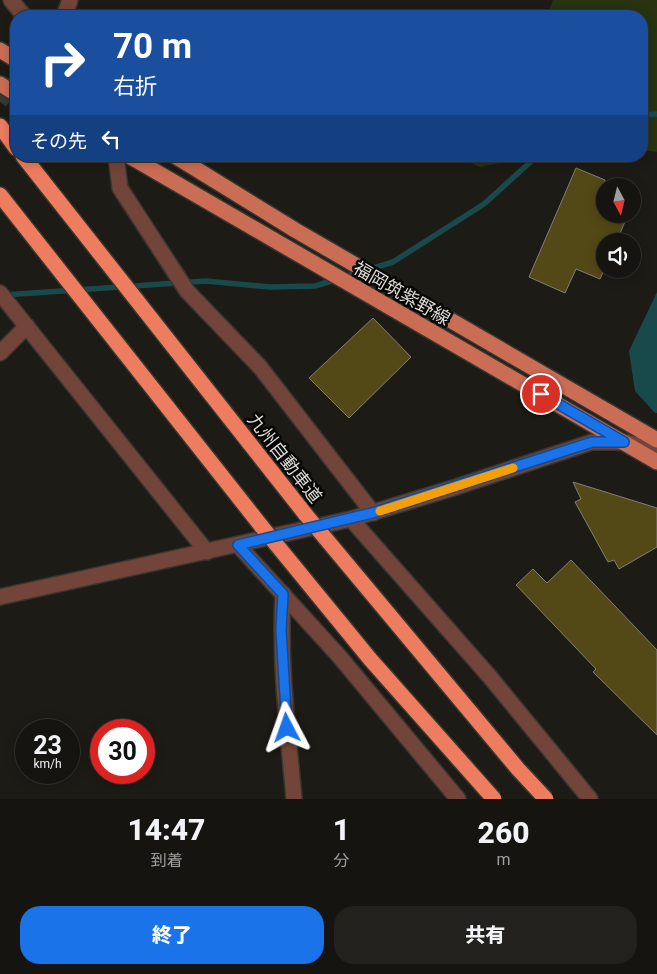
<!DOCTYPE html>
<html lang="ja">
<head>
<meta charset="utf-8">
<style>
  body { margin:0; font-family:Roboto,"Noto Sans JP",sans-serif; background:#23211e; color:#f1f3f6; height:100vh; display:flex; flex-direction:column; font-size:19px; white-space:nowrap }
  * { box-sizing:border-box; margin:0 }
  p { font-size:16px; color:#9e9e9f }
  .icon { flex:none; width:28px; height:28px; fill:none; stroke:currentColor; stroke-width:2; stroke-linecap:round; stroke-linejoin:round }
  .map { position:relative; height:799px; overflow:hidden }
  .side { display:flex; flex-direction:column; background:#161410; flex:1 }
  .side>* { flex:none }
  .guide { position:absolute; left:10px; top:10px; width:638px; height:152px; border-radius:20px; box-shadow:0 2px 12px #0003,0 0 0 1px #353330; background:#1a4fa0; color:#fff; overflow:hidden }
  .needle { width:32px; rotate:173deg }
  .controls { position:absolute; left:596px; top:178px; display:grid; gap:10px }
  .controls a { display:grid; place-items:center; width:45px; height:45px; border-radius:50%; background:#161410; box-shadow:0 2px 12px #0003,0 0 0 1px #353330; font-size:25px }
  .speed { position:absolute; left:15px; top:719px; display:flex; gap:10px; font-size:25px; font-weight:700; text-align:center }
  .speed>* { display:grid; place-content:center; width:65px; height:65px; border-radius:50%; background:#161410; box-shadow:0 2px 12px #0003,0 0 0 1px #353330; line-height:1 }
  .speed small { font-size:12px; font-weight:400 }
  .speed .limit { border:8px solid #d22; background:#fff; color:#111 }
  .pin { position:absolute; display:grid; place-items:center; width:42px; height:42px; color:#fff; margin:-21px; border:2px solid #fff; border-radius:50%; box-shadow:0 1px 5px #0007 }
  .me { position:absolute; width:55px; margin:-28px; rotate:356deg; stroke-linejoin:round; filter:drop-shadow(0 0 4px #0008) }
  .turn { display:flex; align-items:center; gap:18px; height:105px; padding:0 20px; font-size:22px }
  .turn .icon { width:65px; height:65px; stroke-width:2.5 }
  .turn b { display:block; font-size:35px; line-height:42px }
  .then { display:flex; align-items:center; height:48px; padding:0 20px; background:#0003; gap:10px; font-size:19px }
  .eta { display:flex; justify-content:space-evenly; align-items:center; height:85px; text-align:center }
  .eta b { font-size:30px; font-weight:800; line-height:35px }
  .action { display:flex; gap:10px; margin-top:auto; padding:10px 20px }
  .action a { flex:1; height:58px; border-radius:20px; background:#1a73e8; color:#fff; font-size:20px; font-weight:800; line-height:58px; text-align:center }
  .action a+a { background:#23211e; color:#f1f3f6 }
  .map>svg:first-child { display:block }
  .green { fill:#27340f }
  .water { fill:#194a4b }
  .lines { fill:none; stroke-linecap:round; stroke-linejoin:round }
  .stream { stroke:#194a4b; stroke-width:5.5 }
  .building { fill:#534916; stroke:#817f77 }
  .minor-tunnel { stroke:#393832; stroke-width:15; stroke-dasharray:15 8; stroke-linecap:butt }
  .minor-casing { stroke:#373630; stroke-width:18 }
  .major-casing { stroke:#373630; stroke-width:18 }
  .highway-casing { stroke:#373630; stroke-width:18 }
  .minor { stroke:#73453a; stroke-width:15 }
  .major { stroke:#cb6d55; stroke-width:15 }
  .highway { stroke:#ee7c5f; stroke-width:15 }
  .highway-bridge-casing { stroke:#373630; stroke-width:18; stroke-linecap:butt }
  .highway-bridge { stroke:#ee7c5f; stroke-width:15 }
  .route-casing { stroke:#114b97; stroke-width:12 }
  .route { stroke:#1a73e8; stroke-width:9 }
  .slow { stroke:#f59e0b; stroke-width:9 }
  .labels { text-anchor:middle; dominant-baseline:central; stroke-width:5; stroke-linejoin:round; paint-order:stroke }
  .street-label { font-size:18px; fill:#dadad5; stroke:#070604 }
</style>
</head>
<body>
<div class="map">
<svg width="657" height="799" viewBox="0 0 657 799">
  <rect width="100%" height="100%" fill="#1d1b15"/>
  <!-- green -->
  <g class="green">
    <path d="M 553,0 L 657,0 L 657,152 L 641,150 L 641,16 L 547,16 Z"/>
    <path d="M 454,156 L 532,156 L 480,167 Z"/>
  </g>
  <!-- water -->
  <path class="water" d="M 657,292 L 657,413 L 655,413 L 635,391 L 629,351 Z"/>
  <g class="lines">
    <!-- stream -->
    <g class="stream">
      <path d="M 641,115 L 657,114"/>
      <path d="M 4,295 L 206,281 L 270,287 L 315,286 L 393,262 L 484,204 L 537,156"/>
    </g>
  </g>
  <!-- building -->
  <g class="building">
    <path d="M 576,168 L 605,180 L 605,214 L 628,214 L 617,241 L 605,241 L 605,268 L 600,279 L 576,269 L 565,293 L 529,277 Z"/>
    <path d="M 373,318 L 411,357 L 349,418 L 309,378 Z"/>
    <path d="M 573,482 L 657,508 L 657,547 L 619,569 L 614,560 L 608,562 L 575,502 L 581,499 Z"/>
    <path d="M 571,560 L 657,650 L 657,735 L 593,672 L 596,669 L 516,585 L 533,569 L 547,583 Z"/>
  </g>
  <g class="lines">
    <!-- minor-tunnel -->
    <path class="minor-tunnel" d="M 0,102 L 16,81"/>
    <!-- minor casing -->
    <g class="minor-casing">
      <g id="minor">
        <path d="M 11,0 L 24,16"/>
        <path d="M 64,16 L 70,0"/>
        <path d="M 116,156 L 120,188 L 187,291 L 260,367 L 373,513"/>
        <path d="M 0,293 L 207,552"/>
        <path d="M 0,353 L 27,326"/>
        <path d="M 351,519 L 490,677 L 590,799"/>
        <path d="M 238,545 L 339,656 L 458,799"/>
        <path d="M 283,594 C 279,662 288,731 294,799"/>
        <path d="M 0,597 L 351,519 L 453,488 L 592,442 L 624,442 L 657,449"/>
      </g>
    </g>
    <!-- major casing -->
    <g class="major-casing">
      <g id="major">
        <path d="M 0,50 L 16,60"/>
        <path d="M 0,84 L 16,94"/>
        <path d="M 129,156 L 657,462"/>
        <path d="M 175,156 L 295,230 L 657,440"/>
      </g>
    </g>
    <!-- highway casing -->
    <g class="highway-casing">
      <g id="highway">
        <path d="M 0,126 L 16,148"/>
        <path d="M 23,156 L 306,515"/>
        <path d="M 0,195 L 262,527"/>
      </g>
    </g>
    <!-- minor -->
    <use href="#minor" class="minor"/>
    <!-- major -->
    <use href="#major" class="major"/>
    <!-- highway -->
    <use href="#highway" class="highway"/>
    <!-- highway-bridge casing -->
    <g class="highway-bridge-casing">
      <g id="highway-bridge">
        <path d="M 306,515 L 518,769 L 546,799"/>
        <path d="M 262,527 L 370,659 L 494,799"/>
      </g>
    </g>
    <!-- highway-bridge -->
    <use href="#highway-bridge" class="highway-bridge"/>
  </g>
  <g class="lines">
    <!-- route casing -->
    <g class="route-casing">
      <path id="route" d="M 287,728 L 281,630 L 283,594 L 238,545 L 372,513 L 592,442 L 624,442 L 541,394"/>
    </g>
    <!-- route -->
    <use href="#route" class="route"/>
    <!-- slow -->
    <path class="slow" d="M 380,511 L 513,468"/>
  </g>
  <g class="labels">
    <!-- street labels -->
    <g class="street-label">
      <text transform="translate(402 293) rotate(30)">福岡筑紫野線</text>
      <text transform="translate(285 458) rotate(52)">九州自動車道</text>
    </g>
  </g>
</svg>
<div class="controls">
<a><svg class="needle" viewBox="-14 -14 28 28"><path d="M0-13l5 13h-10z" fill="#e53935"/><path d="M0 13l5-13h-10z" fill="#9e9e9f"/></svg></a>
<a><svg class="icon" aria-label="sound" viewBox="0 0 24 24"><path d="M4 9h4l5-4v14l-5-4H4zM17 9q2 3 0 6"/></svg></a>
</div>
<div class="speed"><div>23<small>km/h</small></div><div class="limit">30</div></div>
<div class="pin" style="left:541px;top:394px;background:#d93025"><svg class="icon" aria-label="arrive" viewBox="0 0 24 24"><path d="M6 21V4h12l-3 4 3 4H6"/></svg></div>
<svg class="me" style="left:287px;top:728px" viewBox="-20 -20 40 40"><path d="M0-17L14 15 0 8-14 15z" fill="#1a73e8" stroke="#fff" stroke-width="4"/></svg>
<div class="guide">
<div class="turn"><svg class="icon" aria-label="right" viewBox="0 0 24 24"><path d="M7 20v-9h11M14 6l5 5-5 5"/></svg><div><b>70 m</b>右折</div></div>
<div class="then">その先<svg class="icon" aria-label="left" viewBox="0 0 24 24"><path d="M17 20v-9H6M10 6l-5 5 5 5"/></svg></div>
</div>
</div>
<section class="side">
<div class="eta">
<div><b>14:47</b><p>到着</p></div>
<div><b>1</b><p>分</p></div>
<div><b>260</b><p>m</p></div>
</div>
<div class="action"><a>終了</a><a>共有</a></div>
</section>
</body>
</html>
